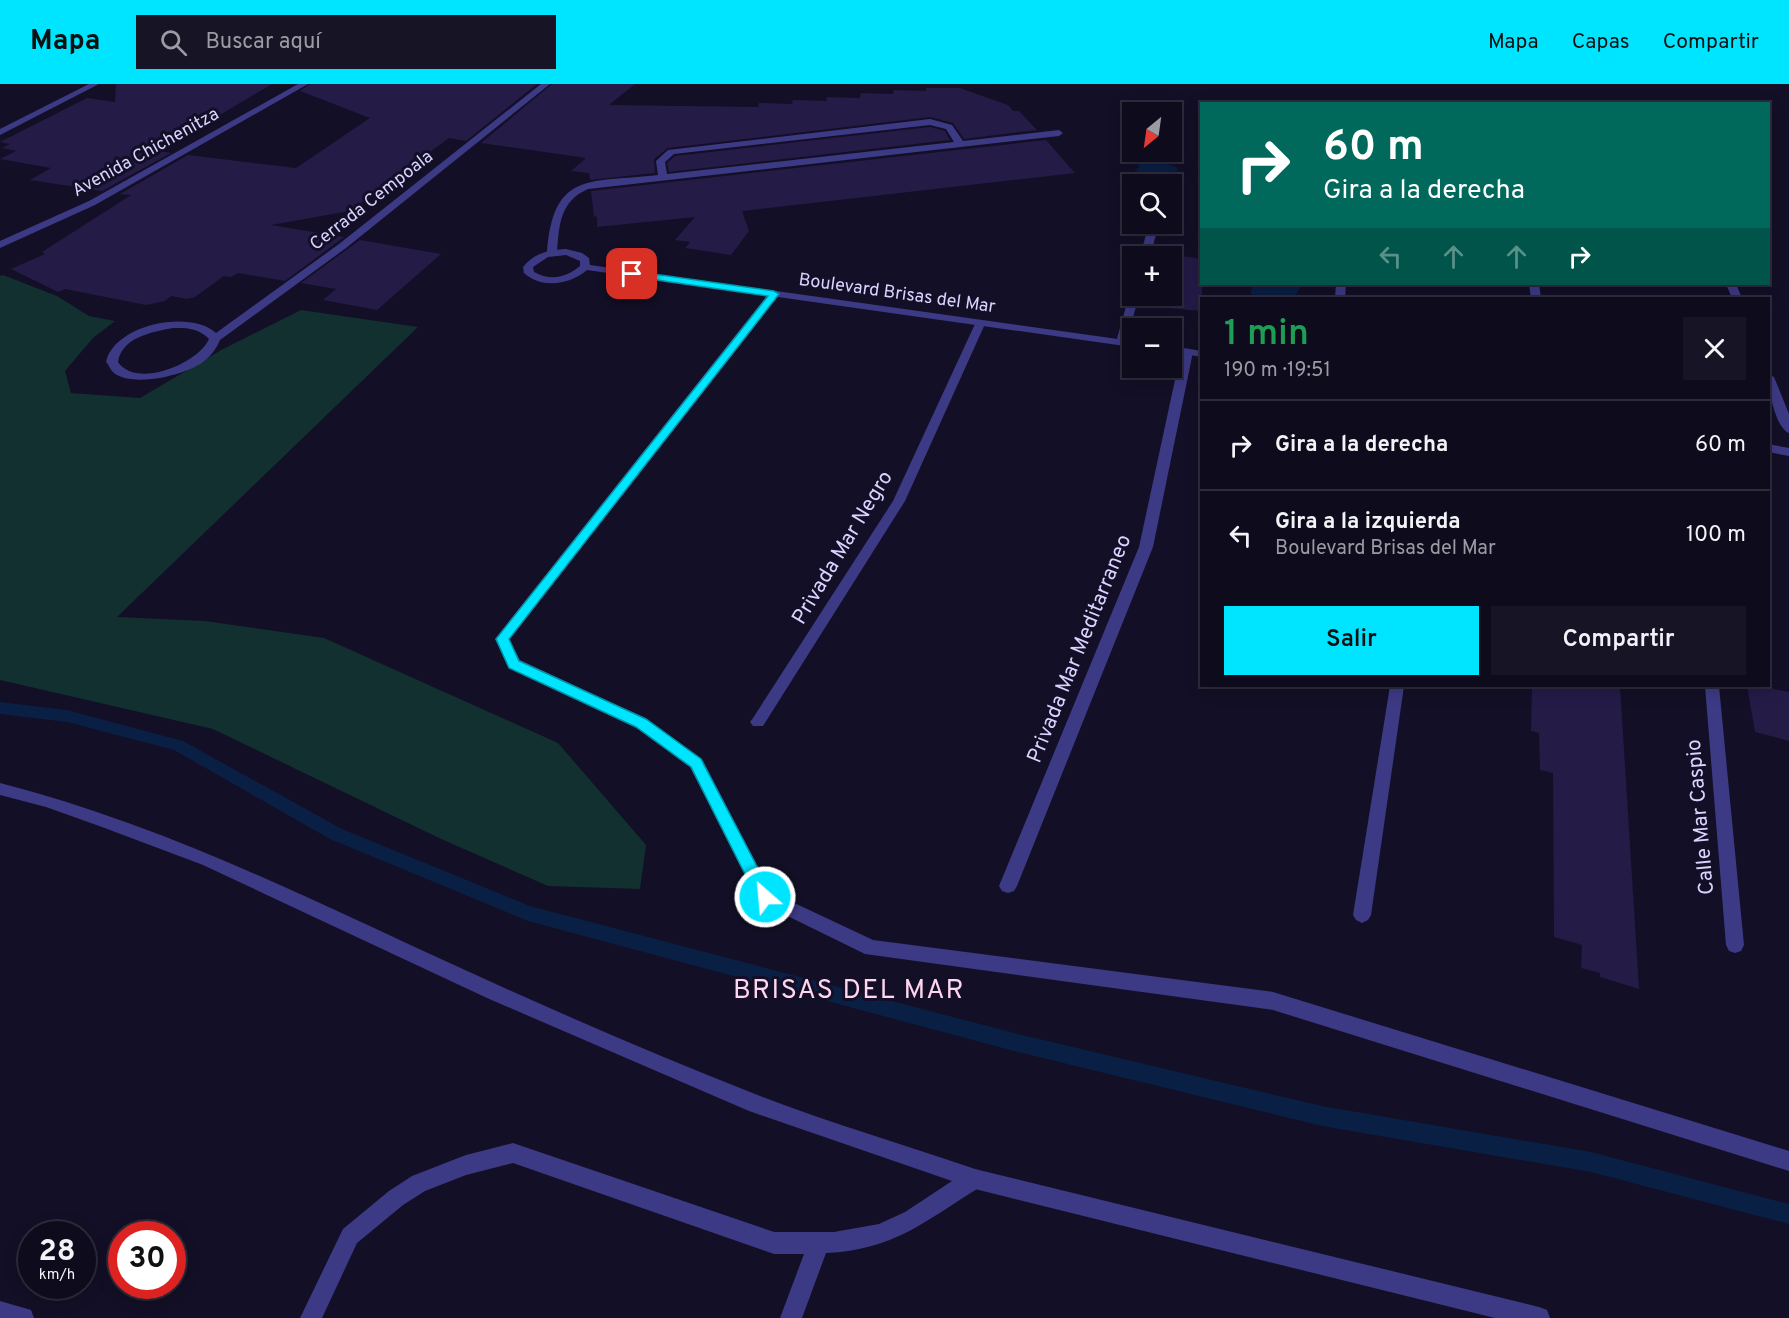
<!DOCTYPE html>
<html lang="es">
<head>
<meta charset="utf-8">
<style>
  body { margin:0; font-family:Overpass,sans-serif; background:#171425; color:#f1f3f6; height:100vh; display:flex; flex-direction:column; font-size:22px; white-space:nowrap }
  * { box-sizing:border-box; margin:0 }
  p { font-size:20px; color:#9b9ba3 }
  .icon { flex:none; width:33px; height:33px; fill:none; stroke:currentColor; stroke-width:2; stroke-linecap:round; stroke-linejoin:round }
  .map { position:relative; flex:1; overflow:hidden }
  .side { position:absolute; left:1200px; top:213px; width:570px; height:390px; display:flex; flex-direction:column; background:#0e0b1c; border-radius:0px; box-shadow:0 3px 15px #0003,0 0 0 2px #2e2b3b }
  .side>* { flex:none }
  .guide { position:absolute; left:1200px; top:18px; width:570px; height:183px; border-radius:0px; box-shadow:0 3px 15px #0003,0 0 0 2px #2e2b3b; background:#00695c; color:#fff; overflow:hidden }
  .needle { width:39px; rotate:209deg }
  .buttons { position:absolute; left:1122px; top:18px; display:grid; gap:12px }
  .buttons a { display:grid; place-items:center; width:60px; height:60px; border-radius:0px; background:#0e0b1c; box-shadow:0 3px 15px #0003,0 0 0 2px #2e2b3b; font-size:30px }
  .speed { position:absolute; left:18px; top:1137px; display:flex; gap:12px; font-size:30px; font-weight:700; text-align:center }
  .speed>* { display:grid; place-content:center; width:78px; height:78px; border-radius:50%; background:#0e0b1c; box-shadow:0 3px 15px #0003,0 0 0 2px #2e2b3b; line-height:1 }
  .speed small { font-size:15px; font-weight:400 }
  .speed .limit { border:9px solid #d22; background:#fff; color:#111 }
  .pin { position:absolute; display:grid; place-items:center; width:51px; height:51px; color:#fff; margin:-26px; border-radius:12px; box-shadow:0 3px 9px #0006 }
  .me { position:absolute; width:66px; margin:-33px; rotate:333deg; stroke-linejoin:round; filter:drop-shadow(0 0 4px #0008) }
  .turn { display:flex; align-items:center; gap:21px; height:126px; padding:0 24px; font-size:27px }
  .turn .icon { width:78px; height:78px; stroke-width:2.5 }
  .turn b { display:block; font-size:42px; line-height:51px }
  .lanes { display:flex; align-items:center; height:57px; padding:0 24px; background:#0003; justify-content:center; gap:30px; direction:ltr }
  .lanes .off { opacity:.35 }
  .round { display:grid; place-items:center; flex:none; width:63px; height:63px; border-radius:0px; background:#171425 }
  .overview { display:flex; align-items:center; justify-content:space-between; height:102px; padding:0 24px }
  h1 { font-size:36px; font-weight:600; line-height:45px; color:#1e9e55 }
  .primary-button { display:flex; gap:12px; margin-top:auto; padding:12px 24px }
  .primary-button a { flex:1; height:69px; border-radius:0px; background:#00e5ff; color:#111; font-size:24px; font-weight:600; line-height:69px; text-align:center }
  .primary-button a+a { background:#171425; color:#f1f3f6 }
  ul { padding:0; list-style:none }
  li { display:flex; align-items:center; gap:18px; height:90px; padding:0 24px; border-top:2px solid #2e2b3b }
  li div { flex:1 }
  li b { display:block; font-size:22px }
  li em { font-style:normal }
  header { display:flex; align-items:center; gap:36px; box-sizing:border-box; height:84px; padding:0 30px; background:#00e5ff; color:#111 }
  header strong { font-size:28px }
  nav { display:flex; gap:33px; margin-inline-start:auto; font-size:21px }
  .search { width:420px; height:54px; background:#171425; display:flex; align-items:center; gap:15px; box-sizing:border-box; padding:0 21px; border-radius:0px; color:#9b9ba3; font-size:22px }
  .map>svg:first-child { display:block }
  .green { fill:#12302f }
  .water { fill:#0a1f44 }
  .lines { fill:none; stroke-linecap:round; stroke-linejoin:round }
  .stream { fill:#0a1f44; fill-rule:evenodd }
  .building { fill:#241b47 }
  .minor { fill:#3d3a85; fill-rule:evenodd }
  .tertiary { fill:#3d3a85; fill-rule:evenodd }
  .route { fill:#00e5ff; stroke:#0095a6; stroke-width:1.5 }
  .labels { text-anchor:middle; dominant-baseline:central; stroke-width:6; stroke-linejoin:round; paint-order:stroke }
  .far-street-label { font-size:18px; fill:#d9d4ff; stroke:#130f26 }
  .street-label { font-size:21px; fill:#d9d4ff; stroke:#130f26 }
  .near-neighbourhood-label { font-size:27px; letter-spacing:1.5px; fill:#ffd6f0; stroke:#130f26 }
</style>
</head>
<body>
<header>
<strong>Mapa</strong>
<div class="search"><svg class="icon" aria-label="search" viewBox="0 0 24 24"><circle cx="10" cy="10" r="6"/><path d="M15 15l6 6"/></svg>Buscar aquí</div>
<nav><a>Mapa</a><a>Capas</a><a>Compartir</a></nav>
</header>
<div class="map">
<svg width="1789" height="1234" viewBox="0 0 1789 1234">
  <rect width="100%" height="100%" fill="#130f26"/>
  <!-- green -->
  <path class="green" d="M 3,191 L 57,212 L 89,232 L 115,237 L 93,254 L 65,287 L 71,309 L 140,314 L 223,265 L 301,226 L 418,243 L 117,533 L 205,537 L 324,554 L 558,659 L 646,761 L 640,805 L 548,802 L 439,754 L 213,645 L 0,596 L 0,192 Z"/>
  <!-- water -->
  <g class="water">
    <path d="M 1153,75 L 1176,83 L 1178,86 L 1174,88 L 1143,90 L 1134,86 L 1140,83 L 1137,80 L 1142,77 Z"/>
    <path d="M 1261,200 L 1299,200 L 1301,203 L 1296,210 L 1298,214 L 1255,214 L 1250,208 L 1254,201 Z"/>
  </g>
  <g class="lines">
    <!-- stream -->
    <path class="stream" d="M 0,618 L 67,626 L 183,657 L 342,745 L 530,822 L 1014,949 L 1322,1022 L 1591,1068 L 1789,1120 L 1789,1140 L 1591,1088 L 1322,1042 L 1014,967 L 528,837 L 330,755 L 174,666 L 67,638 L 0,630 Z"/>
  </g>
  <!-- building -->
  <g class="building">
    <path d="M 116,0 L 272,0 L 159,67 L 171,69 L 102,107 L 30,96 L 51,84 L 0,75 L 16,67 L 2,64 L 10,60 L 0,58 L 87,14 L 115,18 Z"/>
    <path d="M 310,0 L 537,0 L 466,57 L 449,54 L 350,127 L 271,141 L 344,153 L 285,197 L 238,189 L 231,193 L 224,192 L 195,213 L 187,215 L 171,212 L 165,217 L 146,221 L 65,205 L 58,208 L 11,185 L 45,170 L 42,168 L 131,111 L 120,110 L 188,71 L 296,84 L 370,34 L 300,7 Z"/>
    <path d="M 552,0 L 635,0 L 609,21 L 758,23 L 759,19 L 792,20 L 793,16 L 826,17 L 827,13 L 860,14 L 861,9 L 893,10 L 894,6 L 926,7 L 926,4 L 960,4 L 1008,21 L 1013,27 L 1019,27 L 1037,46 L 964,55 L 953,39 L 930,33 L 668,64 L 654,75 L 655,89 L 590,96 L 589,89 L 571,87 L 586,74 L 481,59 Z"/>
    <path d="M 930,43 L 945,47 L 950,56 L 669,88 L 667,79 L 675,72 Z"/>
    <path d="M 1046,56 L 1075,89 L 742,127 L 749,147 L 731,171 L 685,164 L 690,158 L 675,156 L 695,133 L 597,143 L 597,132 L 594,133 L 591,107 Z"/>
    <path d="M 360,156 L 441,170 L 377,226 L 323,216 L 336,205 L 301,199 Z"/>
    <path d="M 1156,168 L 1202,175 L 1202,227 L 1142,222 L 1144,212 L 1172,212 L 1172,172 L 1155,172 Z"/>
    <path d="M 1532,602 L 1620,602 L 1639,905 L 1600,893 L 1600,889 L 1581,884 L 1582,861 L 1554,853 L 1553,689 L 1540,686 L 1539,649 L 1531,647 Z"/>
    <path d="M 1747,602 L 1760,602 L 1789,608 L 1789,657 L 1755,648 Z"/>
  </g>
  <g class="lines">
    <!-- minor -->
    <g class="minor">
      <path d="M 89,0 L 99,0 L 0,51 L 0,45 Z"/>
      <path d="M 298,0 L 308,0 L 95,121 L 0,164 L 0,157 L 89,117 Z"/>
      <path d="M 541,0 L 550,0 L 346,164 L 220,256 C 216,265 212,271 203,278 C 185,291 134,304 114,289 C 111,287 109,281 106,278 C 114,241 189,225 216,249 L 339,160 ZM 173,244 C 188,244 198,244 209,255 C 198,280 136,305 118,278 C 122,253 152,248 173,244 Z"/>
      <path d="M 930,35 L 952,41 L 963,57 L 1059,46 L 1063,49 L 1059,52 L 588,105 C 560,117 559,141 557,169 L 552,172 L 547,169 C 553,86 590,99 658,91 L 656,77 L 668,66 ZM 930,41 L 946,45 L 954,58 L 667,90 L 665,78 L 674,70 Z"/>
      <path d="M 1149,140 L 1159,140 L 1150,172 L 1140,172 Z"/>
      <path d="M 1336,200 L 1346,200 L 1345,214 L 1335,214 Z"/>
      <path d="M 1529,200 L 1539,200 L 1541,214 L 1531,214 Z"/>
      <path d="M 1726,200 L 1736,200 L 1742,214 L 1732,214 Z"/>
      <path d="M 774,207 L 778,208 L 778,212 L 509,556 L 520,576 L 646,635 L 702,675 L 771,808 L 873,856 L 1273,908 L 1789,1067 L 1789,1087 L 1273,926 L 865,870 L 759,818 L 690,683 L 636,643 L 509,584 L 495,555 L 770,208 Z"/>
      <path d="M 1132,209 L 1132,212 L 1139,212 L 1126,258 L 1125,260 L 1117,260 L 1116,258 L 1129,212 Z"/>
      <path d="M 980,237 L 985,240 L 905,417 L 763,642 L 753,642 L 750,638 L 753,634 L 893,417 L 975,240 Z"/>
      <path d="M 1187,265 L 1193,268 L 1153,463 L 1017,802 L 1014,807 L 1008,809 L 1002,807 L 999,802 L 1139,463 L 1181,268 Z"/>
      <path d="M 1768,290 L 1774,293 L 1789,330 L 1789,349 C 1775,344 1768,304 1768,290 Z"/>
      <path d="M 1390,602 L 1404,602 L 1371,831 L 1368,836 L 1362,839 L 1356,836 L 1353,831 Z"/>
      <path d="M 1705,602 L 1719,602 L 1744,861 L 1741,867 L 1735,869 L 1729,867 L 1726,861 Z"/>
      <path d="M 0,699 C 176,744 333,827 498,901 C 582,939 669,976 755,1010 C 827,1038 902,1060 975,1085 L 982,1088 L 985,1095 L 982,1102 C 926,1136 895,1166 826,1169 L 802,1234 L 780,1234 L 804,1170 L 774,1170 L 513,1079 L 466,1091 L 425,1107 L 403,1121 L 357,1159 L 322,1234 L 300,1234 L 343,1145 L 389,1107 L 412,1092 L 466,1071 L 513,1059 L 774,1148 L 834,1148 L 879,1140 L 905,1128 L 952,1097 L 749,1027 L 487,914 L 203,781 L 102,743 L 46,723 L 0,711 Z"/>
      <path d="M 0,1217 L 31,1226 L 34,1234 L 0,1234 Z"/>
    </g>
    <!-- tertiary -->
    <g class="tertiary">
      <path d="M 566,165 L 582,169 L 589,174 L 590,181 L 1132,257 L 1132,263 L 587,186 C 570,201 541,205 524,189 L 523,183 C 534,169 549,166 566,165 ZM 566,171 L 580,177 L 580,182 C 566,194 550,197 534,188 L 533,183 L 548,173 Z"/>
      <path d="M 1172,262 L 1202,267 L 1202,273 L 1172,268 Z"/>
      <path d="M 1768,360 L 1789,364 L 1789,372 L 1768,368 Z"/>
      <path d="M 975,1085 L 1539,1223 L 1547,1226 L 1550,1234 L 1495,1234 L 975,1105 L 968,1102 L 965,1095 L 968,1088 Z"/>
    </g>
  </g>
  <!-- route -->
  <path class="route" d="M 632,187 L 774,207 L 779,210 L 509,555 L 519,577 L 646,635 L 701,675 L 773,813 L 770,818 L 765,820 L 759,818 L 691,683 L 636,643 L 509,584 L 496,555 L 768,212 L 629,192 L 627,190 Z"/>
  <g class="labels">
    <!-- far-street labels -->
    <g class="far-street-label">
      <text transform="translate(146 69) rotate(-29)">Avenida Chichenitza</text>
      <text transform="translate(372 117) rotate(-38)">Cerrada Cempoala</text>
      <text transform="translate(897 210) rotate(8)">Boulevard Brisas del Mar</text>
    </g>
    <!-- street labels -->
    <g class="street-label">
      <text transform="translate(843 464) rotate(-59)">Privada Mar Negro</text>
      <text transform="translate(1080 565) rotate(-68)">Privada Mar Meditarraneo</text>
      <text transform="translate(1701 733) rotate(-95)">Calle Mar Caspio</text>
    </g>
    <!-- near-neighbourhood labels -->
    <g class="near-neighbourhood-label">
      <text x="849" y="907">BRISAS DEL MAR</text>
    </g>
  </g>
</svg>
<div class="buttons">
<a><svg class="needle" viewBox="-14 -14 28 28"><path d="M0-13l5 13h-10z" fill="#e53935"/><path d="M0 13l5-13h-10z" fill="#9b9ba3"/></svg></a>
<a><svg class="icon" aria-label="search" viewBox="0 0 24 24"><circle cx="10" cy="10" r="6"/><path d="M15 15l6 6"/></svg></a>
<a>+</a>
<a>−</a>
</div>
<div class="speed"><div>28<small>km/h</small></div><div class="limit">30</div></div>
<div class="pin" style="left:632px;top:190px;background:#d93025"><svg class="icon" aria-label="arrive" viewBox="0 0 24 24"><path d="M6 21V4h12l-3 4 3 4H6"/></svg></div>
<svg class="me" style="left:765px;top:813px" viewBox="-20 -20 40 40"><circle r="17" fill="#00e5ff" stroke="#fff" stroke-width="3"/><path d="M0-11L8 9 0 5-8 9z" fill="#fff"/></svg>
<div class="guide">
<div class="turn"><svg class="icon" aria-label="right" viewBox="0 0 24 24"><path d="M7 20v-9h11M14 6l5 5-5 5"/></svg><div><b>60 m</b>Gira a la derecha</div></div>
<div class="lanes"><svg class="icon off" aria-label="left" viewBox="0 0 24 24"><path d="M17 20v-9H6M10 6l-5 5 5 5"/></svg><svg class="icon off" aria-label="ahead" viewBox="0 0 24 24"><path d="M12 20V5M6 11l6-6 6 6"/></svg><svg class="icon off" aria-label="ahead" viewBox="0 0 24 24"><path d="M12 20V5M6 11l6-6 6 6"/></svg><svg class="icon" aria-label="right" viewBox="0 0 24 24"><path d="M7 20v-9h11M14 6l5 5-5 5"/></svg></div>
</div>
<section class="side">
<div class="overview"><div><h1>1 min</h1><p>190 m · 19:51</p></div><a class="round"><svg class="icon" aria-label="close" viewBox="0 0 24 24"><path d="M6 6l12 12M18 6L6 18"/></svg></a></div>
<ul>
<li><svg class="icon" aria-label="right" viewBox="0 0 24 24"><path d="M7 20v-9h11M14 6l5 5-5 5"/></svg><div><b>Gira a la derecha</b></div><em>60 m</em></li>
<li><svg class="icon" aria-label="left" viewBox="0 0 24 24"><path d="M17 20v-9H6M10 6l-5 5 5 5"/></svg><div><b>Gira a la izquierda</b><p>Boulevard Brisas del Mar</p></div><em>100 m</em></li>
</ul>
<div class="primary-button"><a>Salir</a><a>Compartir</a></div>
</section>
</div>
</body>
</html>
